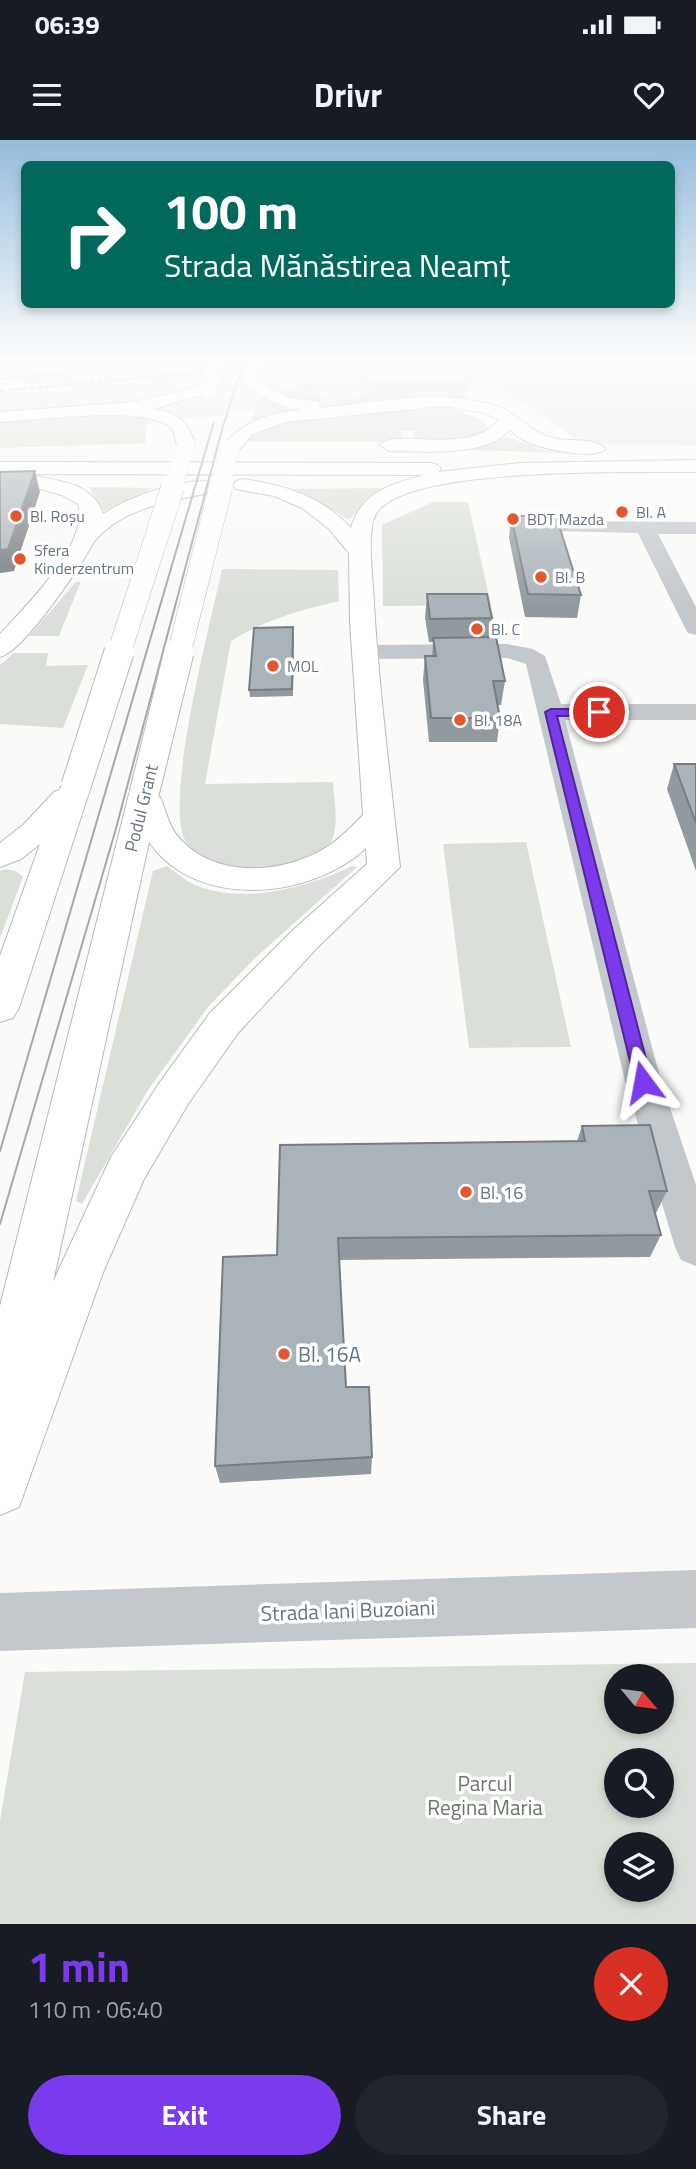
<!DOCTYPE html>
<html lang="en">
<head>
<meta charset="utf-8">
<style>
  body { margin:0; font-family:"Titillium Web",sans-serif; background:#20242c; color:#f1f3f6; height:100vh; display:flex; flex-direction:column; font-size:26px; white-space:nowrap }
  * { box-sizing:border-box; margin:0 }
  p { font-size:23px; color:#9ea1a6 }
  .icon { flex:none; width:38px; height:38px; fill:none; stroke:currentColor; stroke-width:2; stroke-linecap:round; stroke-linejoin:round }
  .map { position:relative; height:1784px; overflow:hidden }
  .panel { display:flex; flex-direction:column; background:#171b24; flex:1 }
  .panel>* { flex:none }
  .guide { position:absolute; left:21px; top:21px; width:654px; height:147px; border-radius:10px; box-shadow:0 4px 10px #0003; background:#00695c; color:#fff; overflow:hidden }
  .needle { width:46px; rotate:119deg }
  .controls { position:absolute; left:604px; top:1524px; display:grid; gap:14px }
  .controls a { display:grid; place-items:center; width:70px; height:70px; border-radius:50%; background:#171b24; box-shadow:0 4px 10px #0003; font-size:35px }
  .pin { position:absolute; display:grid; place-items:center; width:60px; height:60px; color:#fff; margin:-30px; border:4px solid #fff; border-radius:50%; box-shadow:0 2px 7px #0007 }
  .me { position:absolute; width:77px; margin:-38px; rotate:347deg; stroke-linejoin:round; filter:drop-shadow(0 0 5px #0008) }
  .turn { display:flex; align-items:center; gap:24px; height:147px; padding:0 28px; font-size:32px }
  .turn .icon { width:91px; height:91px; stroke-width:2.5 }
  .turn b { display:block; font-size:49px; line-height:60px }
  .round { display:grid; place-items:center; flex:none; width:74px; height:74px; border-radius:37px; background:#20242c }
  .summary { display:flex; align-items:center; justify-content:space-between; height:119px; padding:0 28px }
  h1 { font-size:42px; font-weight:700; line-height:52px; color:#7c3aed }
  .action { display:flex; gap:14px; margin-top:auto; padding:14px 28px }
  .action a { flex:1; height:80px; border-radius:42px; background:#7c3aed; color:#fff; font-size:28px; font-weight:700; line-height:80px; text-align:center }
  .action a+a { background:#20242c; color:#f1f3f6 }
  .status { display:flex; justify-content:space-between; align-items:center; height:49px; padding:0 35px; background:#171b24; direction:ltr }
  .status svg { height:19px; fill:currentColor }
  header { display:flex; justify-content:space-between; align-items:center; height:91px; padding:0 28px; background:#171b24; font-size:32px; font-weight:700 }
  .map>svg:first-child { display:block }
  .built { fill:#e8e9e9 }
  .green { fill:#dadfd7; fill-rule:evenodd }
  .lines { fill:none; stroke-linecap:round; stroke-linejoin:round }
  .primary-casing { stroke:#b5babe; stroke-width:2 }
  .minor { fill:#c3c8cc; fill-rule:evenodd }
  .tertiary { fill:#c3c8cc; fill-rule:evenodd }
  .primary { fill:#fff; fill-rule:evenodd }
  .tram { stroke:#a2aab0; stroke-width:2 }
  .rail { stroke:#a2aab0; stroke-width:2.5; stroke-dasharray:5 2.5; stroke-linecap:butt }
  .primary-bridge-far2-casing { stroke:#b5babe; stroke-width:18; stroke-linecap:butt }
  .primary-bridge-far1-casing { stroke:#b5babe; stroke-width:24; stroke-linecap:butt }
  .primary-bridge-casing { stroke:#b5babe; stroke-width:31; stroke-linecap:butt }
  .primary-bridge-far2 { stroke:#fff; stroke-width:18 }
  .primary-bridge-far1 { stroke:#fff; stroke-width:23 }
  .primary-bridge { stroke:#fff; stroke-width:29 }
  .wall { fill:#929a9f }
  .shaded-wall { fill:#777d82 }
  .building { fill:#aab3b9; stroke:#777d82; stroke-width:2 }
  .route { fill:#7c3aed; stroke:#51269a; stroke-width:2 }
  .poi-dot { fill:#e4572e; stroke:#fff; stroke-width:2.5 }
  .labels { text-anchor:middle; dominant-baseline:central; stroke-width:7; stroke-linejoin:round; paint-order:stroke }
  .far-poi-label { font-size:16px; fill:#657683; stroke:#fff; text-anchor:start }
  .street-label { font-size:18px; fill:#657683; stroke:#fff }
  .poi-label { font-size:18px; fill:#657683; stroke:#fff; text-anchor:start }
  .near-poi-label { font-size:21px; fill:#657683; stroke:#fff; text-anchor:start }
  .near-street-label { font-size:21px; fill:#657683; stroke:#fff }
  .near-park-label { font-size:21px; fill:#687a64; stroke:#fff }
</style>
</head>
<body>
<div class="status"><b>06:39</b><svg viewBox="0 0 49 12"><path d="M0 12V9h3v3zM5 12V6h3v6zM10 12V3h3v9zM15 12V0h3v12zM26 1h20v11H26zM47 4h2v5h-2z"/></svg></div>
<header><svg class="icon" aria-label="menu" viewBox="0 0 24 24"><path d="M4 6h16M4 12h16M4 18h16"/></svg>Drivr<svg class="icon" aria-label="heart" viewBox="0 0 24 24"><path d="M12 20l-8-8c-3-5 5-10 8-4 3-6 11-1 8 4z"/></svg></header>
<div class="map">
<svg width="696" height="1784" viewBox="0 0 696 1784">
  <rect width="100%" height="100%" fill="#fafaf8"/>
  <!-- built -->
  <path class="built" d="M 0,218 L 696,218 L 696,305 L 584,304 L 495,244 L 0,301 Z"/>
  <!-- green -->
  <g class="green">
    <path d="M 468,239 L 468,259 L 455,270 L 484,280 L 487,288 C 471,307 437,301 414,301 L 414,291 L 401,291 L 401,300 L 398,302 L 248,302 L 256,262 L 277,248 L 332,241 L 318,245 L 313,251 C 327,264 351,261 367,255 L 371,249 L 362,243 L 339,241 Z"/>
    <path d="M 111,275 L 148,278 L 145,303 L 0,308 L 0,283 Z"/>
    <path d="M 507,297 L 543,310 L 567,313 L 445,309 L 477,307 Z"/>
    <path d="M 89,347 L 154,348 L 103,371 Z"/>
    <path d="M 388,348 L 366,362 L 349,380 L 295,349 Z"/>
    <path d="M 433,362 L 468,362 L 491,465 L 383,466 L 382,385 Z"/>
    <path d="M 222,429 L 338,430 L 339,461 C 300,470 265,480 231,501 L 205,644 L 333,642 C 334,659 339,684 332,700 C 326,712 312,715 301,720 C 293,723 285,727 276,729 C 250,734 198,728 185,700 C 164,658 211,482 222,429 Z"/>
    <path d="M 81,441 L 59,496 L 29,496 L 75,443 Z"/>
    <path d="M 14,513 L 48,513 L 46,526 L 88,525 L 63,588 L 0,584 L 0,525 Z"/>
    <path d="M 526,702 L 571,907 L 469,908 L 443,704 Z"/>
    <path d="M 167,726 C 174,731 181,737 189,742 C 237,767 307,748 352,726 L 357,727 L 255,818 L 208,867 L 148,950 L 82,1064 L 76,1061 L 153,731 Z"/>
    <path d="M 5,729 L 16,731 L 23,737 L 0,798 L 0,731 Z"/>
    <path d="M 696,1523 L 696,1784 L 0,1784 L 0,1681 L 25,1532 ZM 616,1536 L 662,1536 L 662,1582 L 616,1582 ZM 616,1620 L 662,1620 L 662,1666 L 616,1666 ZM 616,1704 L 662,1704 L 662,1750 L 616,1750 Z"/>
  </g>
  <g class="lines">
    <!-- primary casing -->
    <g class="primary-casing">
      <g id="primary">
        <path d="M 251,232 C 262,235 268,248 279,253 C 291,260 305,259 319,262 L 320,268 C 377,262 437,249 493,265 C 517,271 529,293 554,298 C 568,302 596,297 605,309 C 595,321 538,308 523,300 C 518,298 514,293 510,289 C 488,318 421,311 389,311 L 380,305 C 395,287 469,317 499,280 L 485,273 L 443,266 L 286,282 L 253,294 L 237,312 L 223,312 L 221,308 C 240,282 269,273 301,270 C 275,266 258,258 243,237 Z"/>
        <path d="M 208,242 L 216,247 L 214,251 L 153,269 C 177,273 189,281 195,305 L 186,311 L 179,309 C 174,301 176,291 168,285 C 140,266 38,280 0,282 L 0,272 L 132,262 L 177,253 Z"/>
        <path d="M 696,320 L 696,332 C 639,333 404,325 376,374 C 367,390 372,430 373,448 C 378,542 390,635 400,727 L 317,808 L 238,893 L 188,964 L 144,1039 L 104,1130 L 19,1367 L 0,1375 L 0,1166 L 129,654 L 133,648 L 144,645 L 155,648 C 166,664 166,685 181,700 C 218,739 284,734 327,707 C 341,698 352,686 363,675 L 350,482 L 349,413 L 328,388 L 302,368 L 274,356 L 236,349 L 233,345 L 236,341 L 243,339 C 285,345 321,356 351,388 C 361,352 393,343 425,335 L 0,334 L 0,322 L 431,323 L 438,325 L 441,329 L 438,332 L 520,323 ZM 149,702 C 196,770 310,760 366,708 L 367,724 L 293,790 L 210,873 L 160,942 L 111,1017 L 53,1142 Z"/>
        <path d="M 32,335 C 61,342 92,342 103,374 C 127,358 187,335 216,343 L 219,347 L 216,351 C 174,362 124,365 94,402 C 90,407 87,415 83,420 C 69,442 23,511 0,517 L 0,494 C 25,467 90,403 78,364 L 62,355 L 25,345 L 22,341 L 25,337 Z"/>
        <path d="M 76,637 L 87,640 L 91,646 L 19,868 L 13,878 L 0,882 L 0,816 L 40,704 L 21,719 L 0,727 L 0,703 L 24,684 L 54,652 L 59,650 L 65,640 Z"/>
      </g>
    </g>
    <!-- minor -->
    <g class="minor">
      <path d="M 557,381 L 696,382 L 696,394 L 658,394 L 696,467 L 696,495 L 688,493 L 685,488 L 638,393 L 550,391 L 547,387 L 550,383 Z"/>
      <path d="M 507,504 L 533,509 L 545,516 L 561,564 L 696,564 L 696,580 L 565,580 L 661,941 L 696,1045 L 696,1126 L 681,1120 L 675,1107 L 625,941 L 526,524 L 507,518 L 364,519 L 356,517 L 352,512 L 356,507 L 364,505 Z"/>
    </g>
    <!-- tertiary -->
    <path class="tertiary" d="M 696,1430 L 696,1488 L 0,1511 L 0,1453 Z"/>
    <!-- primary -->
    <use href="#primary" class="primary"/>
    <!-- tram -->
    <g class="tram">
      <path d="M 0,1011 L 214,282"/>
      <path d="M 0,1084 L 115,692 L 223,286 L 245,218"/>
    </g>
    <!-- rail -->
    <g class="rail">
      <path d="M 0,239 L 239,218"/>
      <path d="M 0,251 L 356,218"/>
    </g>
    <!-- primary-bridge-far2 casing -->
    <g class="primary-bridge-far2-casing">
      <g id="primary-bridge-far2">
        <path d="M 251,237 L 257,218"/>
        <path d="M 208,247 L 218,218"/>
        <path d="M 172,348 L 186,305"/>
        <path d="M 220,348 L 230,308"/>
      </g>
    </g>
    <!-- primary-bridge-far1 casing -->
    <g class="primary-bridge-far1-casing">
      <g id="primary-bridge-far1">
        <path d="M 119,513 L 173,346"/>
        <path d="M 179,513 L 221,346"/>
      </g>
    </g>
    <!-- primary-bridge casing -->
    <g class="primary-bridge-casing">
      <g id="primary-bridge">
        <path d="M 76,646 L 119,512"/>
        <path d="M 144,654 L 179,512"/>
      </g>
    </g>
    <!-- primary-bridge-far2 -->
    <use href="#primary-bridge-far2" class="primary-bridge-far2"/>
    <!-- primary-bridge-far1 -->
    <use href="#primary-bridge-far1" class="primary-bridge-far1"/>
    <!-- primary-bridge -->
    <use href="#primary-bridge" class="primary-bridge"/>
  </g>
  <!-- wall -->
  <g class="wall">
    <path d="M 511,376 L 581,455 L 577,478 L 525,477 L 509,398 Z"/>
    <path d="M 427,454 L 492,478 L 490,497 L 505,541 L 501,565 L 498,565 L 500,578 L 497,602 L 429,602 L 423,540 L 425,516 L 432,516 L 433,502 L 429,502 L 425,478 Z"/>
    <path d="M 294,494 L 293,556 L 250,557 L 249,550 Z"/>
    <path d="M 674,624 L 696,624 L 696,731 L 667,649 Z"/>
    <path d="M 582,986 L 667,1051 L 655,1075 L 661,1095 L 650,1117 L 339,1120 L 346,1247 L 372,1317 L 371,1334 L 220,1343 L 215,1326 L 277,1115 L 577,1001 Z"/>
  </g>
  <!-- shaded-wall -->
  <path class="shaded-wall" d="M 35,331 L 40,352 L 14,431 L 0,433 L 0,410 Z"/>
  <!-- building -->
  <g class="building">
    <path d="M 35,331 L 8,409 L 0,410 L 0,332 Z"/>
    <path d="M 511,376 L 556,376 L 581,455 L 528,454 Z"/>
    <path d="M 427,454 L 487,454 L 492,478 L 430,479 Z"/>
    <path d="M 293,487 L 292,549 L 249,550 L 254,488 Z"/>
    <path d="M 496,497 L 505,541 L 493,541 L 500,578 L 431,578 L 425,516 L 436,516 L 433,498 Z"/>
    <path d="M 674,624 L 696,624 L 696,683 Z"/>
    <path d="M 650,985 L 667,1051 L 649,1051 L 661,1095 L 338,1098 L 346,1247 L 369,1247 L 372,1317 L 215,1326 L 223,1117 L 277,1115 L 280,1005 L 585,1001 L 582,986 Z"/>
  </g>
  <!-- sky -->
  <linearGradient id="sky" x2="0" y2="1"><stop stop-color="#96bcdc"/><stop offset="0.47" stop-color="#fdfdfc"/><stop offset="1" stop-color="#fdfdfc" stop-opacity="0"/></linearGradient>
  <rect width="696" height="467" fill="url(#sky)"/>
  <!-- route -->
  <path class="route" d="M 551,569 L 599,569 L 605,572 L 599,576 L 557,576 L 652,942 L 649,946 L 638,946 L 635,942 L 545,572 Z"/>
  <!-- markers -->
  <g class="poi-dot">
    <circle cx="622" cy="372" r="7"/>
    <circle cx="16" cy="376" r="7"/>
    <circle cx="513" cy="379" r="7"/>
    <circle cx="20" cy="419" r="7"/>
    <circle cx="541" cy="437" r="7"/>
    <circle cx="477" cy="489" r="7"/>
    <circle cx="273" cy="526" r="7"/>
    <circle cx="460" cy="580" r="7"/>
    <circle cx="466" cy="1052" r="7"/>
    <circle cx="284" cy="1214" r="7"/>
  </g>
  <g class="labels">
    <!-- far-poi labels -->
    <g class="far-poi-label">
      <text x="636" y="372">Bl. A</text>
      <text x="30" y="376">Bl. Roșu</text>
      <text x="527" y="379">BDT Mazda</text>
      <text x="34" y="410">Sfera<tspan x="34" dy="18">Kinderzentrum</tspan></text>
      <text x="555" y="437">Bl. B</text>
      <text x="491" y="489">Bl. C</text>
      <text x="287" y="526">MOL</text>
      <text x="474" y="580">Bl. 18A</text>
    </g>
    <!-- street labels -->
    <g class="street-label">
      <text transform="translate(141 668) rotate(-76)">Podul Grant</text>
    </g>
    <!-- poi labels -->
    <g class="poi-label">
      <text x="480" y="1052">Bl. 16</text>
    </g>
    <!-- near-poi labels -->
    <g class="near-poi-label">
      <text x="298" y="1214">Bl. 16A</text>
    </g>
    <!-- near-street labels -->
    <g class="near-street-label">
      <text transform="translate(348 1470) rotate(-2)">Strada Iani Buzoiani</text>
    </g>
    <!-- near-park labels -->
    <g class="near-park-label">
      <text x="485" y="1643">Parcul<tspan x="485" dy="24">Regina Maria</tspan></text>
    </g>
  </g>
</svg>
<div class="controls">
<a><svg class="needle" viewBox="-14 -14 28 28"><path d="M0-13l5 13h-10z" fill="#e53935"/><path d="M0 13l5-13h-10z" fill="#9ea1a6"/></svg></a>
<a><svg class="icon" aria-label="search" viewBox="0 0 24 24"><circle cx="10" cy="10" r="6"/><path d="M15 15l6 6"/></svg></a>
<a><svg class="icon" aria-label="layers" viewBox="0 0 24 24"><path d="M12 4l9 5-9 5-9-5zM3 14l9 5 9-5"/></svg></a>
</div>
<div class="pin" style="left:599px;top:572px;background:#d93025"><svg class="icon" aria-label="arrive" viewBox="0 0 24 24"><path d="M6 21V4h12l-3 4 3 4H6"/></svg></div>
<svg class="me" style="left:643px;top:942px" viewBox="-20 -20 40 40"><path d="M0-17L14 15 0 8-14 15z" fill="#7c3aed" stroke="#fff" stroke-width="4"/></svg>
<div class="guide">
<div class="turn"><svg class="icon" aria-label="right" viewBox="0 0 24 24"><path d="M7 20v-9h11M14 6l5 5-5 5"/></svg><div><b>100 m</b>Strada Mănăstirea Neamț</div></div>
</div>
</div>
<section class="panel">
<div class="summary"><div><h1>1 min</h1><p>110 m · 06:40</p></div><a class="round" style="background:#d93025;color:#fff"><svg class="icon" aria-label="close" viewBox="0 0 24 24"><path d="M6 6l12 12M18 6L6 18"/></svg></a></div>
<div class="action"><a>Exit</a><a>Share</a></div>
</section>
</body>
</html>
